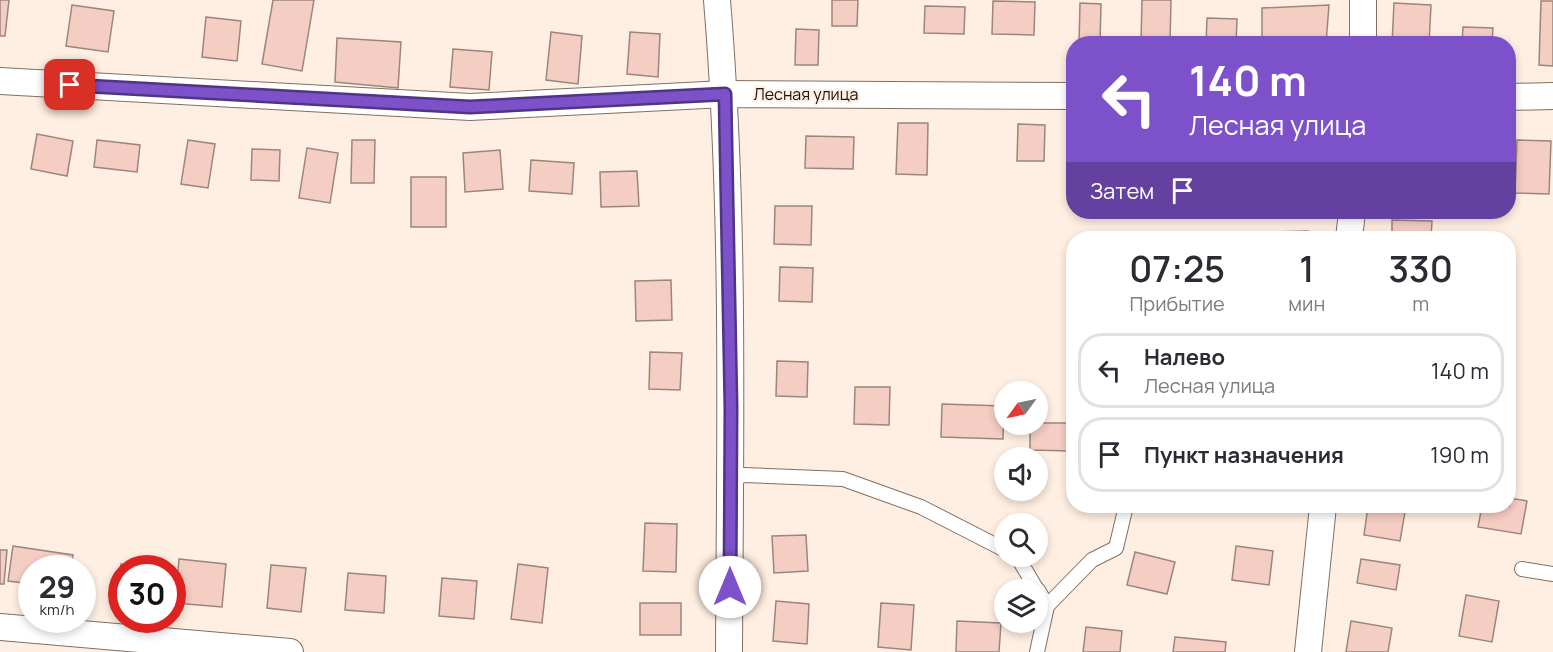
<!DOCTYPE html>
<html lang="ru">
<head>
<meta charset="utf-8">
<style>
  body { margin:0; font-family:Manrope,sans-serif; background:#f2f2f3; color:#2b2b33; height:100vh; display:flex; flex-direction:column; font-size:22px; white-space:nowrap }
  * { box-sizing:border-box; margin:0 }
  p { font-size:20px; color:#7c7c81 }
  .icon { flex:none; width:33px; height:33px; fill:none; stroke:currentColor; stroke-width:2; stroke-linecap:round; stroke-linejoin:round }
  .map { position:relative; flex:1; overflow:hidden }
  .drawer { position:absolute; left:1066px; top:231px; width:450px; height:282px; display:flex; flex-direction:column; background:#fff; border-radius:24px; box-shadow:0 3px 9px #0003 }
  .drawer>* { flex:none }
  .hud { position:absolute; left:1066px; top:36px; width:450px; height:183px; border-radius:24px; box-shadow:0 3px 9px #0003; background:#7d51ca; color:#fff; overflow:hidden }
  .needle { width:39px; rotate:237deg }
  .buttons { position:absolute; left:994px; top:381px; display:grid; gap:12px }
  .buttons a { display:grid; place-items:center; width:54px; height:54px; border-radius:50%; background:#fff; box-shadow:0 3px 9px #0003; font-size:30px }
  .speed { position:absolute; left:18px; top:555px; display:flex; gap:12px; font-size:30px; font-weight:700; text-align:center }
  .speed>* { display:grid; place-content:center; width:78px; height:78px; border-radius:50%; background:#fff; box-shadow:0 3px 9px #0003; line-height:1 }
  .speed small { font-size:15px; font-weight:400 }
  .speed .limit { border:9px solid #d22; background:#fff; color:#111 }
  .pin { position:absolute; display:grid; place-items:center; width:51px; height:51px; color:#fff; margin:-26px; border-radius:12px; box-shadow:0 3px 9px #0006 }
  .me { position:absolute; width:66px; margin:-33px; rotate:0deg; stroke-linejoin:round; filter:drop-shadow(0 0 4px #0008) }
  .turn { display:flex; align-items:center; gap:21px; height:126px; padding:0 24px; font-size:27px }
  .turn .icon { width:78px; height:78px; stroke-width:2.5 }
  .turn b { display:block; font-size:42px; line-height:51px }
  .then { display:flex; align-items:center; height:57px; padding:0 24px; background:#0003; gap:12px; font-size:22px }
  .eta { display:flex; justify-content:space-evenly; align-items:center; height:102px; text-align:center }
  .eta b { font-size:36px; font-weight:600; line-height:42px }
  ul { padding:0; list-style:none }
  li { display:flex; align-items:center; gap:18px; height:75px; margin:0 12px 9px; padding:0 12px; border:3px solid #e1e1e2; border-radius:24px }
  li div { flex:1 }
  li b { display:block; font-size:22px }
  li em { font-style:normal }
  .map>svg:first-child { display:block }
  .building { fill:#f4cdc3; stroke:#9d857f; stroke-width:1.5 }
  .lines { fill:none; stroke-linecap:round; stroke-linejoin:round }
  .lane-casing { stroke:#817062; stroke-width:16 }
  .street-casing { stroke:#817062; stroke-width:28 }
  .lane { stroke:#fff; stroke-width:14 }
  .street { stroke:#fff; stroke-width:26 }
  .route-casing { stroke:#513583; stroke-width:15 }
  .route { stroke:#7d51ca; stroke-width:10 }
  .labels { text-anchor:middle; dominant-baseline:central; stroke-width:4.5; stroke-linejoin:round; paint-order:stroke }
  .street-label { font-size:16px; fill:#1a130e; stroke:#ffefe2 }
</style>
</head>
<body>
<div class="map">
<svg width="1553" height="652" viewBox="0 0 1553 652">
  <rect width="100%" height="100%" fill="#ffefe2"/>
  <!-- building -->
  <g class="building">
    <path d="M 0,0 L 9,0 L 5,36 L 0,36 Z"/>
    <path d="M 273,0 L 314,0 L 302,71 L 262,64 Z"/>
    <path d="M 832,0 L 858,0 L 857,26 L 832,26 Z"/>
    <path d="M 1142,0 L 1171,0 L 1170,43 L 1141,42 Z"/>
    <path d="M 993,1 L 1035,2 L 1034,35 L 992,34 Z"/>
    <path d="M 1541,1 L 1553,1 L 1553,66 L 1539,65 Z"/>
    <path d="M 1080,3 L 1101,4 L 1100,44 L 1079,44 Z"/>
    <path d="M 1394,3 L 1431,5 L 1429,44 L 1392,44 Z"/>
    <path d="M 72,5 L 114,11 L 108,52 L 66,46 Z"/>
    <path d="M 1329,5 L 1326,44 L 1262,44 L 1262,8 Z"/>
    <path d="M 925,6 L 965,7 L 964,34 L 924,33 Z"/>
    <path d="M 206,17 L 241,21 L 237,61 L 202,57 Z"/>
    <path d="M 1207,18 L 1237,19 L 1236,44 L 1206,44 Z"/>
    <path d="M 1463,27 L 1493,28 L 1492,44 L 1462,44 Z"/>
    <path d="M 796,29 L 819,30 L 818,65 L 795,65 Z"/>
    <path d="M 551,32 L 582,36 L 578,84 L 546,80 Z"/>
    <path d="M 630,32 L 660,34 L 658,77 L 627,74 Z"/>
    <path d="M 337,38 L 401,42 L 398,88 L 335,82 Z"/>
    <path d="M 453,49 L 492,52 L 489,90 L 450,87 Z"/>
    <path d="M 898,123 L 928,123 L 927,175 L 896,174 Z"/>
    <path d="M 1018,124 L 1045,125 L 1044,161 L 1017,161 Z"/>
    <path d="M 37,134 L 73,141 L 67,176 L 31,169 Z"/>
    <path d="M 806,136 L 854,137 L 853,169 L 805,168 Z"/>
    <path d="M 97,140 L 140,145 L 137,172 L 94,167 Z"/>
    <path d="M 188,140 L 215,144 L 208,188 L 181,184 Z"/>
    <path d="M 352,140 L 375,140 L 374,183 L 351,183 Z"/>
    <path d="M 1517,140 L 1551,141 L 1549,194 L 1515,193 Z"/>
    <path d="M 307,148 L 338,153 L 330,203 L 299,198 Z"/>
    <path d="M 252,149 L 280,150 L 279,181 L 251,180 Z"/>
    <path d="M 500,150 L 503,189 L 465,192 L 463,153 Z"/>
    <path d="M 531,160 L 574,163 L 572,194 L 529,191 Z"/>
    <path d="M 637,171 L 639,206 L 601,207 L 600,172 Z"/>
    <rect x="411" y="177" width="35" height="50"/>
    <path d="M 775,206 L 812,206 L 811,245 L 774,244 Z"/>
    <path d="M 1392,220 L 1432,221 L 1431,238 L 1392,238 Z"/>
    <path d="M 1308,231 L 1308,238 L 1273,238 L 1273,232 Z"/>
    <path d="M 780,267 L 813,268 L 812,302 L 779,301 Z"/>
    <path d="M 671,280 L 672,320 L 636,321 L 635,281 Z"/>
    <path d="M 650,352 L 682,353 L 680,390 L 649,389 Z"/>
    <path d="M 777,361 L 808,362 L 807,397 L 776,396 Z"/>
    <path d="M 855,387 L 890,387 L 889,425 L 854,424 Z"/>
    <path d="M 942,404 L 1004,406 L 1003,439 L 941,437 Z"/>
    <path d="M 1038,423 L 1071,423 L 1070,451 L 1030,450 L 1030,424 L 1038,424 Z"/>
    <path d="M 1509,498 L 1527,501 L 1521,534 L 1478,527 L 1482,506 L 1509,506 Z"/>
    <path d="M 1368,506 L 1406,506 L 1400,541 L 1364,535 Z"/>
    <path d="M 645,523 L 677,524 L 676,572 L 643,571 Z"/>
    <path d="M 806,535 L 808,571 L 774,573 L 772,536 Z"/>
    <path d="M 13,546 L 73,555 L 71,568 L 32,568 L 32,584 L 8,581 Z"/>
    <path d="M 1236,546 L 1273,551 L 1269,585 L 1232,580 Z"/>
    <path d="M 0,550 L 7,550 L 4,584 L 0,584 Z"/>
    <path d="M 1135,552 L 1175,562 L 1167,594 L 1127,585 Z"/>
    <path d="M 179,559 L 226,564 L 222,607 L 175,603 Z"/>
    <path d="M 1361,559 L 1400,565 L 1396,590 L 1357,583 Z"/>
    <path d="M 121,564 L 151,568 L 122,568 L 122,599 L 116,598 Z"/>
    <path d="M 518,564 L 548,568 L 542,623 L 511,619 Z"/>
    <path d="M 271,565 L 306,568 L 301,612 L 267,608 Z"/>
    <path d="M 348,573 L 386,576 L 384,613 L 345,610 Z"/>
    <path d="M 442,578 L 477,581 L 474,619 L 439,616 Z"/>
    <path d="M 1466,595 L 1499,601 L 1492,642 L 1459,636 Z"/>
    <path d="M 776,601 L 809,604 L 807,644 L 773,641 Z"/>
    <rect x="640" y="603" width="41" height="32"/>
    <path d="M 881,603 L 914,605 L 911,650 L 878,647 Z"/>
    <path d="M 957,621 L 1001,623 L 999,652 L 956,652 Z"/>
    <path d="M 1351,621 L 1392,628 L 1388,652 L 1346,652 Z"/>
    <path d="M 1086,627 L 1122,631 L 1120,652 L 1083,652 Z"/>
    <path d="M 1175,637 L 1226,642 L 1225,652 L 1173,652 Z"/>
  </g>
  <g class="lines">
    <!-- lane casing -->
    <g class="lane-casing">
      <g id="lane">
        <path d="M 730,480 L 744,475 L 843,479 L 921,507 L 1005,550"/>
        <path d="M 1017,556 L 1037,590"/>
        <path d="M 1522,569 L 1553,574"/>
        <path d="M 1047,606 L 1092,560 L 1116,548 L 1126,506"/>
        <path d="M 1037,652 L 1047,606 L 1038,590"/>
      </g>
    </g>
    <!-- street casing -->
    <g class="street-casing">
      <g id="street">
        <path d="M 717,0 C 735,217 730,435 729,652"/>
        <path d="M 1363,0 L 1363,44"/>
        <path d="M 0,81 L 470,107 L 725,94 L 1074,96"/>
        <path d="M 1509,97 L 1553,96"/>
        <path d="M 1349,238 L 1352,212"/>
        <path d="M 0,627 L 290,652"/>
        <path d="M 1308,652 L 1323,506"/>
      </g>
    </g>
    <!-- lane -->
    <use href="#lane" class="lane"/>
    <!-- street -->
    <use href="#street" class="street"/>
  </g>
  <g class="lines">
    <!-- route casing -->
    <g class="route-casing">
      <path id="route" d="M 70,85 L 470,107 L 725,94 L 731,408 L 730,587"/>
    </g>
    <!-- route -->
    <use href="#route" class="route"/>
  </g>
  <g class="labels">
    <!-- street labels -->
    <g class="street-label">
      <text x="806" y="94">Лесная улица</text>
    </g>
  </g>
</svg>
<div class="buttons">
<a><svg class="needle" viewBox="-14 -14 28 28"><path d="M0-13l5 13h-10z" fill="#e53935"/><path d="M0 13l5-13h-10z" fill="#7c7c81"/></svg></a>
<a><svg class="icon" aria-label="sound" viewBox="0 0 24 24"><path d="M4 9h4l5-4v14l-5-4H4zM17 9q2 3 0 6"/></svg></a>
<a><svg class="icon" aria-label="search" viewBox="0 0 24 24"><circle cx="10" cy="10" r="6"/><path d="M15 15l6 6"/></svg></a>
<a><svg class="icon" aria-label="layers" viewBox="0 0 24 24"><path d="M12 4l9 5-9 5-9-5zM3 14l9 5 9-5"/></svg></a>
</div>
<div class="speed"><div>29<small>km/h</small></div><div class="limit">30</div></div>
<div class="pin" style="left:70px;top:85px;background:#d93025"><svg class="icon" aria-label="arrive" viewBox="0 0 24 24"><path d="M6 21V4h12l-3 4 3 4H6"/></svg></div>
<svg class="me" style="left:730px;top:587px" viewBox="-20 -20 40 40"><circle r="19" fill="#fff"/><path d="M0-13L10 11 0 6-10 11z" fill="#7d51ca"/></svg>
<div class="hud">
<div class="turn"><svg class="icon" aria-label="left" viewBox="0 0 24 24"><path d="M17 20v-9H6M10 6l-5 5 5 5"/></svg><div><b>140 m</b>Лесная улица</div></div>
<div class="then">Затем<svg class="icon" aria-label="arrive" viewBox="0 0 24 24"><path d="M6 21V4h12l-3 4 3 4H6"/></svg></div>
</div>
<section class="drawer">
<div class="eta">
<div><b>07:25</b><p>Прибытие</p></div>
<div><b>1</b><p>мин</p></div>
<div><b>330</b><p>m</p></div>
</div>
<ul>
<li><svg class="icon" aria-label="left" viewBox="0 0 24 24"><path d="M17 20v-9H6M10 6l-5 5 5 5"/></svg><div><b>Налево</b><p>Лесная улица</p></div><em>140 m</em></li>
<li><svg class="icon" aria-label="arrive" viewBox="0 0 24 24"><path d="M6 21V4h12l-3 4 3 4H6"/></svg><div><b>Пункт назначения</b></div><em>190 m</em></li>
</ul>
</section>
</div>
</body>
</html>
